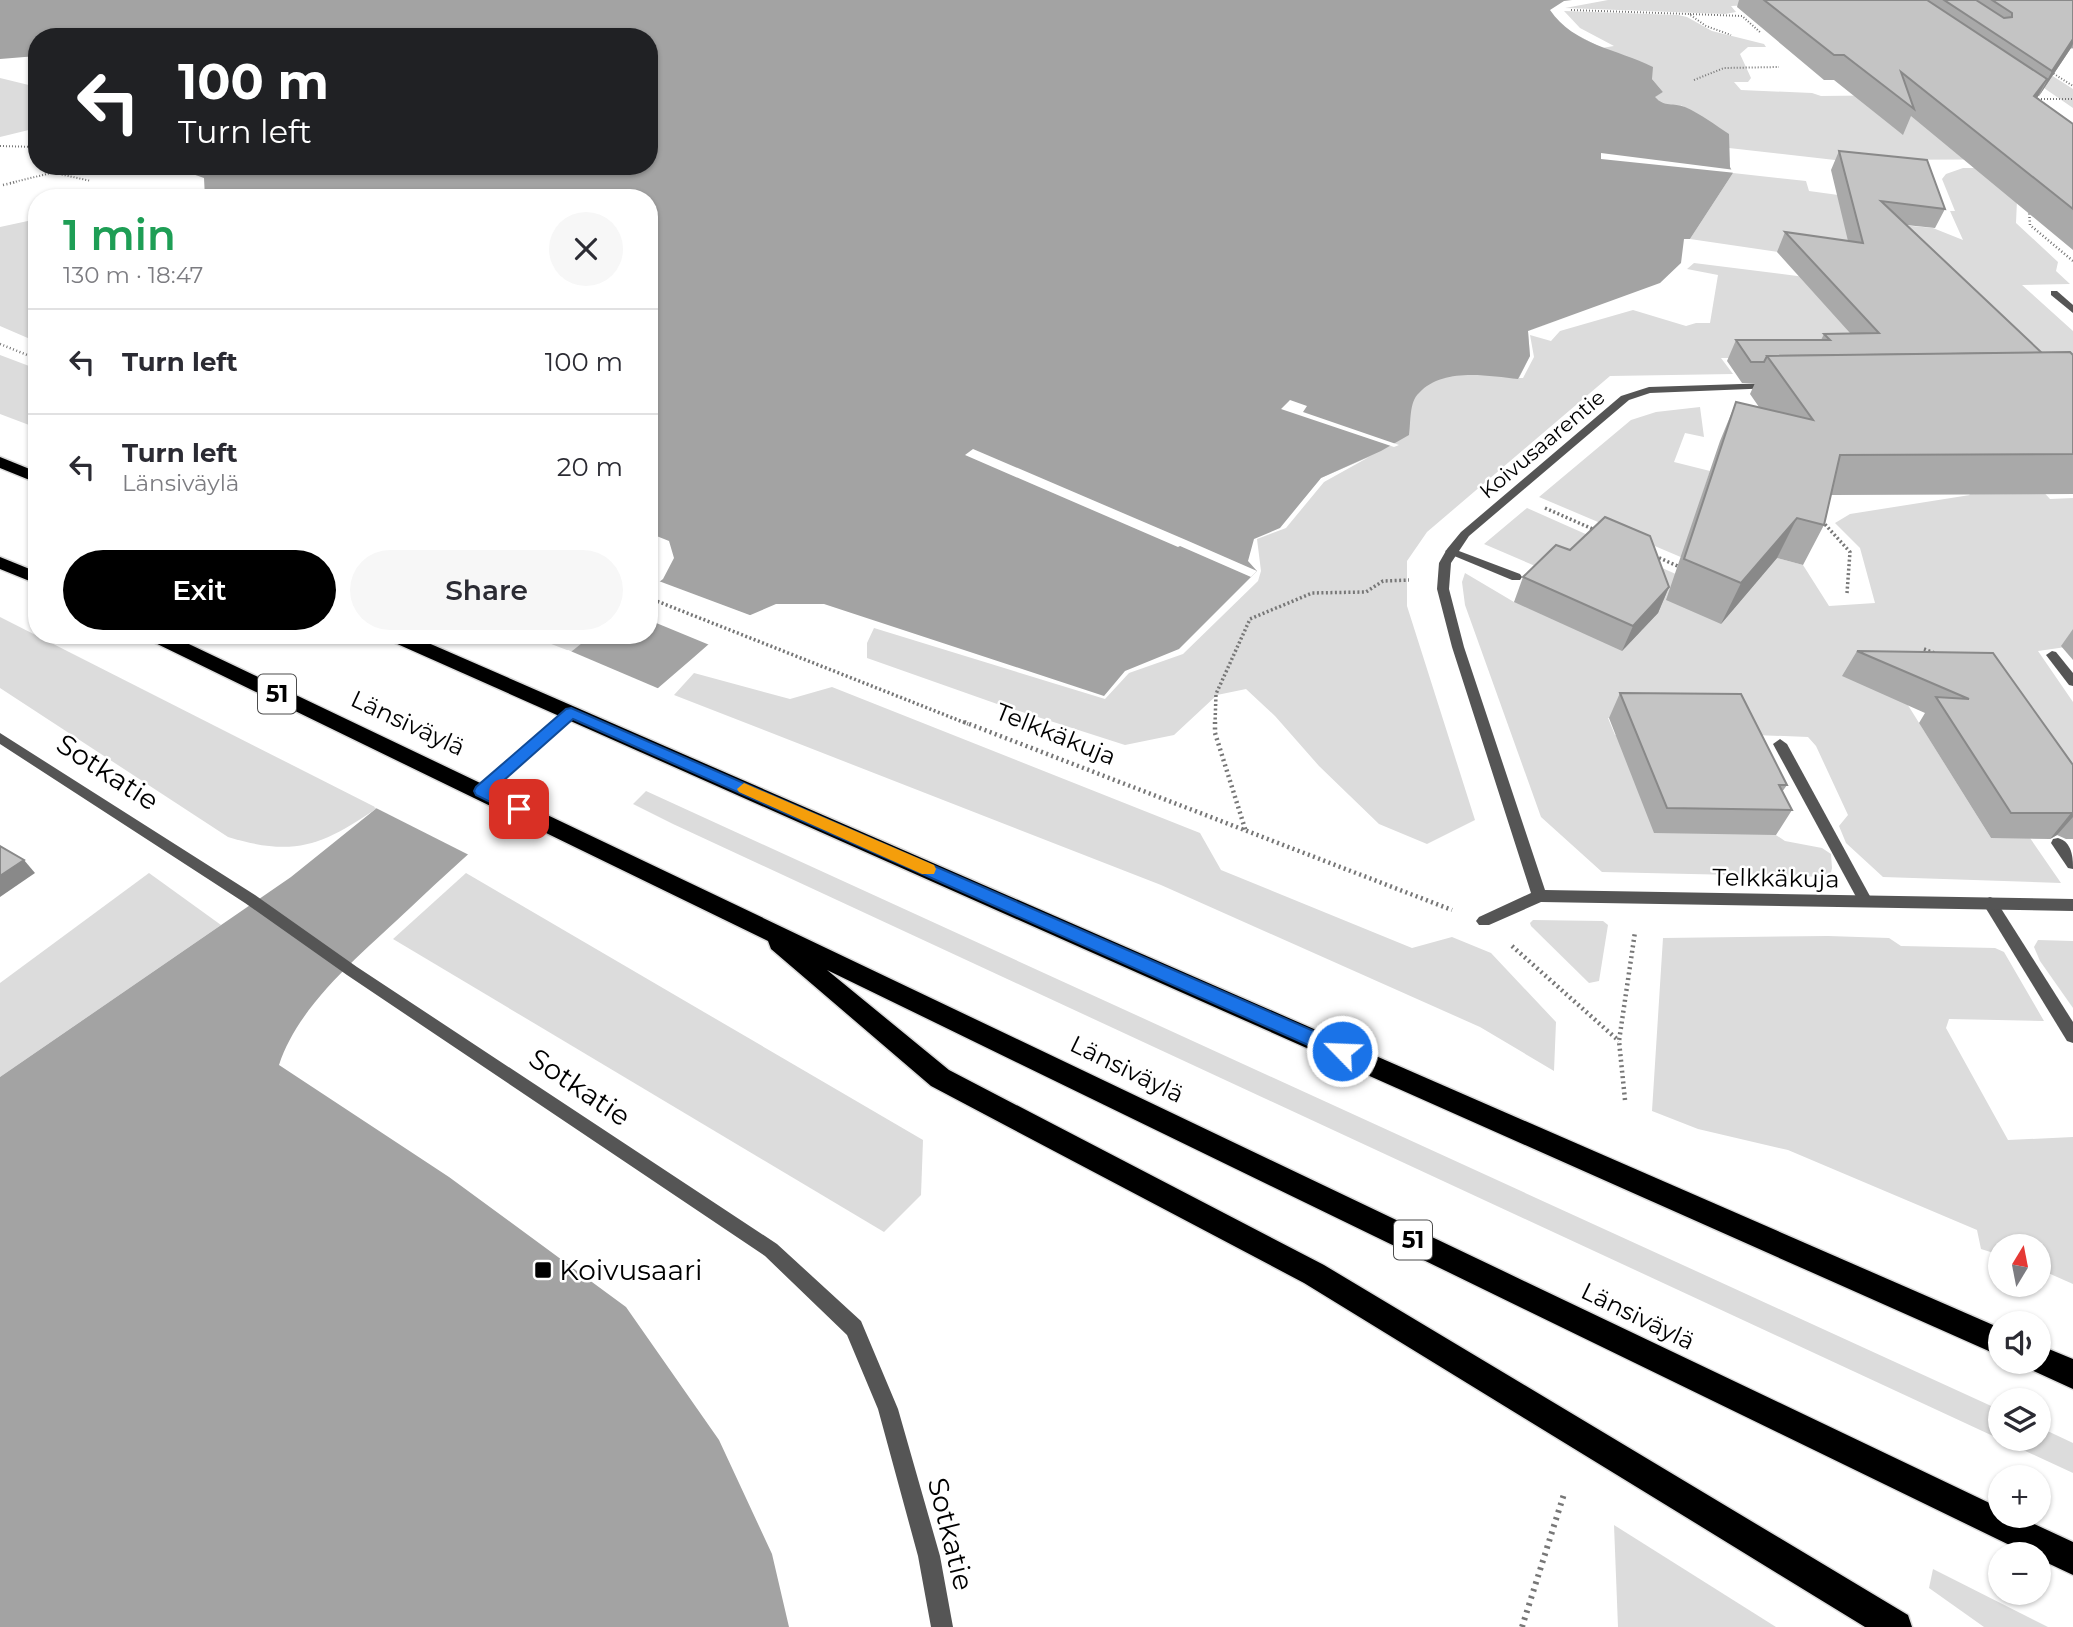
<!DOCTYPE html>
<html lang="en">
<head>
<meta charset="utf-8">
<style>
  body { margin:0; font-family:Montserrat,sans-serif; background:#f7f7f7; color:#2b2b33; height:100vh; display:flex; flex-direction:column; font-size:26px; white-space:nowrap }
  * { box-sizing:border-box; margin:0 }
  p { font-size:23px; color:#7c7c81 }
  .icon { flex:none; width:38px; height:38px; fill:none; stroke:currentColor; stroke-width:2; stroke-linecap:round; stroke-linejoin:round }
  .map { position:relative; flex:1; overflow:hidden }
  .drawer { position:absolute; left:28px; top:189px; width:630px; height:455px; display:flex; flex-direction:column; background:#fff; border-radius:28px; box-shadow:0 2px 5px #0004 }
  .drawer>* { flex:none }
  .guide { position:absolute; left:28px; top:28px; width:630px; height:147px; border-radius:28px; box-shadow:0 2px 5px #0004; background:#202124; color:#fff; overflow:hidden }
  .needle { width:46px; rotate:10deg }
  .fabs { position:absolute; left:1988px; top:1234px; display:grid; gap:14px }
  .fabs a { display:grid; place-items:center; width:63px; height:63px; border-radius:50%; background:#fff; box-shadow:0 2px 5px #0004; font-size:35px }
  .pin { position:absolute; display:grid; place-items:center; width:60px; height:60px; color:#fff; margin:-30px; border-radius:14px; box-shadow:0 4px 10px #0006 }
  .me { position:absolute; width:77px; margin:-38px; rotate:294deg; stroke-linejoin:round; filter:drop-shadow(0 0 5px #0008) }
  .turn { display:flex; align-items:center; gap:24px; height:147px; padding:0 35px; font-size:32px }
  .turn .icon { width:91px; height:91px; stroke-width:2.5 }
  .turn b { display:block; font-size:49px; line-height:60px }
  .round { display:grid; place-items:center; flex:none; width:74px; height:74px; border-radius:37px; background:#f7f7f7 }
  .headline { display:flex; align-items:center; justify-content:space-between; height:119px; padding:0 35px }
  h1 { font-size:42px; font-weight:600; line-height:52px; color:#1e9e55 }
  .primary-button { display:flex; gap:14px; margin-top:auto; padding:14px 35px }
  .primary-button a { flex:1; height:80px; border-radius:42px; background:#000; color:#fff; font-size:28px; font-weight:600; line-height:80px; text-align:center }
  .primary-button a+a { background:#f7f7f7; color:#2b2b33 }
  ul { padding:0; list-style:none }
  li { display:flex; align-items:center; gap:21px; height:105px; padding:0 35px; border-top:2px solid #e1e1e2 }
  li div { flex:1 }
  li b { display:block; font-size:26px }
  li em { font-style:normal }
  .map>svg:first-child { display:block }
  .green { fill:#dcdcdc }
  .water { fill:#a3a3a3 }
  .pier { fill:#fff }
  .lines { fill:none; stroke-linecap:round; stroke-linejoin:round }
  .highway-casing { stroke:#dbdbdb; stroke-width:3 }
  .path-far4 { stroke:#777; stroke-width:2; stroke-dasharray:1 2; stroke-linecap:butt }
  .path-far3 { stroke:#777; stroke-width:2.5; stroke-dasharray:1 2.5; stroke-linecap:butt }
  .path-far2 { stroke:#777; stroke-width:3.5; stroke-dasharray:2 2.5; stroke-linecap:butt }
  .path-far1 { stroke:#777; stroke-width:4.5; stroke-dasharray:2 3.5; stroke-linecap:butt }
  .path { stroke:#777; stroke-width:6; stroke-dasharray:2.5 5; stroke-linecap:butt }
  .lane { fill:#555; fill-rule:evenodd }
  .street { fill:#555; fill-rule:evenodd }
  .highway { fill:#000; fill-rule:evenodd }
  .wall { fill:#a9a9a9 }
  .shaded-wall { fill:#898989 }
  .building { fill:#c4c4c4; stroke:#898989; stroke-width:2 }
  .route { fill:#1a73e8; stroke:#114b97; stroke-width:2 }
  .slow { fill:#f59e0b }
  .poi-dot { fill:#000; stroke:#fff; stroke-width:2.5 }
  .labels { text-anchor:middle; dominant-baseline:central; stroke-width:5; stroke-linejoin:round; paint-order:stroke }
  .far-street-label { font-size:21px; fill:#000; stroke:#fff }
  .shield { fill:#fff; stroke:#4c4c4c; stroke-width:2 }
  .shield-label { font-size:23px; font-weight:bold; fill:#000 }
  .street-label { font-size:24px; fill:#000; stroke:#fff }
  .near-street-label { font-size:28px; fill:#000; stroke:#fff }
  .near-poi-label { font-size:28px; fill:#000; stroke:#fff; text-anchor:start }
</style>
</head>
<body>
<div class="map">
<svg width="2073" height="1627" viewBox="0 0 2073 1627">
  <rect width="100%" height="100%" fill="#fff"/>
  <!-- green -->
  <g class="green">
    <path d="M 1608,0 L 1869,0 L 1731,6 L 1736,12 L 1725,14 L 1565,8 Z"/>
    <path d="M 1564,11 L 1678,15 L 1687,17 L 1712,31 L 1764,44 L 1766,47 L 1748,47 L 1740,54 L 1751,78 L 1748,82 L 1734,82 L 1741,90 L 1812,93 L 1821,96 L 1999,94 L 1928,115 L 2073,159 L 1835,160 L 1729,148 L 1728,134 L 1681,105 L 1665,106 L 1654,97 L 1663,92 L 1652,79 L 1615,61 L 1579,36 L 1602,48 L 1614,46 L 1580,28 Z"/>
    <path d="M 2073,38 L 2073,49 L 2012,50 L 2073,89 L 2073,108 L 1977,42 Z"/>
    <path d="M 0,78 L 37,87 L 37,128 L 0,137 Z"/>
    <path d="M 1963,168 L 1982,168 L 2017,200 L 2016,223 L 2058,262 L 2056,271 L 2070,284 L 2022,285 L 2073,331 L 2073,373 L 1805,256 L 1690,239 L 1733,173 L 1806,181 L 1809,191 L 1853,197 L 1901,225 L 1933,228 L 1963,240 L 1950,211 L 1955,211 L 1942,179 L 1946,174 Z"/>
    <path d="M 37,219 L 37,342 L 0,326 L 0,227 Z"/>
    <path d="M 1694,263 L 1805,277 L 1869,332 L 1842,333 L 1859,354 L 1782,358 L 1721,358 L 1733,374 L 1610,376 L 1427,532 L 1407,561 L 1407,606 L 1475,820 L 1427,844 L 1379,824 L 1319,766 L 1275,716 L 1246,689 L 1217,695 L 1174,735 L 1125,745 L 1000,705 L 867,658 L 867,643 L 874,628 L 1105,699 L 1129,673 L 1183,654 L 1258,581 L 1261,571 L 1257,539 L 1286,528 L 1324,482 L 1369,457 L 1321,478 L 1294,510 L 1317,403 L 1577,314 L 1528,331 L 1530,356 L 1519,378 L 1523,378 L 1534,357 L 1530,335 L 1551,341 L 1560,331 L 1633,310 L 1686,326 L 1696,323 L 1710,323 L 1718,275 L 1687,269 Z"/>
    <path d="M 0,355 L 37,369 L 37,428 L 0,414 Z"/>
    <path d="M 1700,407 L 1704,437 L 1685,433 L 1674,462 L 1710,471 L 1700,501 L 1725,544 L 1803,565 L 1829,606 L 1875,603 L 1860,548 L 1835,523 L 1850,514 L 1970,495 L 1910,425 L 1966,408 L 2050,499 L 2073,498 L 2073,646 L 2038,651 L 2073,702 L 2073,820 L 1891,678 L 1991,838 L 2030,838 L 2061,883 L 1883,877 L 1846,843 L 1839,826 L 1848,815 L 1816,746 L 1808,737 L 1729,734 L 1721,720 L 1608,718 L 1615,735 L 1625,735 L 1785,841 L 1822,848 L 1831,854 L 1832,868 L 1830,877 L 1602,872 L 1541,817 L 1465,605 L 1462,582 L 1465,573 L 1514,602 L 1547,571 L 1484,544 L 1527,508 L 1723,595 L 1735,580 L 1539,497 L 1631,420 L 1656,412 Z"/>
    <path d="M 0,617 L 377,808 C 322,846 294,857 228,837 L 0,688 Z"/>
    <path d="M 528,635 L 592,635 L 572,652 Z"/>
    <path d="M 694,673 L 790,699 L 832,687 L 1200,833 L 1221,870 L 1412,948 L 1452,937 L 1491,953 L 1556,1022 L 1554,1071 L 1480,1027 L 1161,885 L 674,695 Z"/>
    <path d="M 646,791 L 2000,1410 L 2000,1438 L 2039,1438 L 2039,1427 L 2073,1443 L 2073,1473 L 673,824 L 633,804 Z"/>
    <path d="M 149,873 L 221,925 L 0,1077 L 0,983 Z"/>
    <path d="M 466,873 L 923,1140 L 921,1195 L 884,1232 L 393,939 Z"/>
    <path d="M 1533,920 L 1603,921 L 1608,925 L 1599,981 L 1589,983 L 1531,926 L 1530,923 Z"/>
    <path d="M 1828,936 L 1889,938 L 1901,946 L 1995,948 L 2004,952 L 2044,1021 L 1949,1019 L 1946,1028 L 2008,1140 L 2073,1137 L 2073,1284 L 2039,1269 L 2039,1246 L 2000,1246 L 2000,1255 L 1981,1249 L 1977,1230 L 1788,1150 L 1698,1129 L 1652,1111 L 1663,938 Z"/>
    <path d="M 2038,940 L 2073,941 L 2073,1008 L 2040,961 L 2034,947 Z"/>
    <path d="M 1614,1525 L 1776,1627 L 1618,1627 Z"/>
    <path d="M 1933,1569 L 2048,1627 L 1984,1627 L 1929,1588 Z"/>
  </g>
  <!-- water -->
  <path class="water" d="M 0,0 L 1572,0 L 1564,1 L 1550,10 C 1574,45 1617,49 1653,67 L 1652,79 L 1663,92 L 1655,97 C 1665,108 1673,102 1685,107 C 1701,114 1715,125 1729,134 L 1730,167 L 1733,173 L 1690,239 L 1684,239 L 1681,263 L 1660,283 L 1528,331 L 1530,356 L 1518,379 C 1488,376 1443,367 1419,393 C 1409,402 1411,422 1409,435 L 1381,451 L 1321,478 L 1280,528 L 1254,539 L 1248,561 L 1257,571 L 1179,649 L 1125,671 L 1104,696 L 824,604 L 776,604 L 734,622 C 626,717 515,809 410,908 C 364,952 299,1003 279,1065 L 449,1177 L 626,1307 L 719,1440 L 772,1554 L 789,1627 L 0,1627 L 0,1077 L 291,877 L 592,635 L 649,635 L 649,590 L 663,579 L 674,558 L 669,541 L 649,533 L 649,198 L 205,198 L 204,178 L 184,171 L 185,166 L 649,166 L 649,37 L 37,37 L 37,56 L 0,59 Z"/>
  <!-- pier -->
  <g class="pier">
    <path d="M 1601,153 L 1735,170 L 1736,173 L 1601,159 Z"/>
    <path d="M 1290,400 L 1307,406 L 1303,412 L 1399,445 L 1394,447 L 1281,409 Z"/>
    <path d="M 973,449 L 1186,540 L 1257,571 L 1251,577 L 1180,546 L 1178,547 L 965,455 Z"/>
    <path d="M 656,580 L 755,617 L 736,625 L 712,646 L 649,620 L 649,586 Z"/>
    <path d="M 568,650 L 662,690 L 471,856 L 374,807 Z"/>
  </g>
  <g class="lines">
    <!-- highway casing -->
    <g class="highway-casing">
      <g id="highway">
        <path d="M 0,457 L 37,472 L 37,483 L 0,468 Z"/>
        <path d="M 0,557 L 37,572 L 37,584 L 0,569 Z"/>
        <path d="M 145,635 L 170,635 L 2000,1508 L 2000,1516 L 2017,1516 L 2073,1542 L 2073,1575 L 2039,1559 L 2039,1554 L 2028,1554 L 827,970 L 949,1070 L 1324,1265 L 1908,1615 L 1912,1627 L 1865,1627 L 1304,1283 L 931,1086 L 771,949 L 768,941 L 147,639 Z"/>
        <path d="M 384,635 L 410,635 L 2000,1328 L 2000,1356 L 386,639 Z"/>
        <path d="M 2039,1345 L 2073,1359 L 2073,1389 L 2029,1369 L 2026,1362 L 2039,1362 Z"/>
      </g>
    </g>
    <!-- path-far4 -->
    <g class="path-far4">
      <path d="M 1571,10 L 1689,14 L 1706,26 L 1731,35"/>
      <path d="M 1690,14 L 1742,16 L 1761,33"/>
      <path d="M 2051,72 L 2073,86"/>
      <path d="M 1694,80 L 1724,68 L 1779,67"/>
      <path d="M 2035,99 L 2073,99"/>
      <path d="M 0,146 L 37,147"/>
      <path d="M 59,166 L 55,173 L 91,181"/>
      <path d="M 10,183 L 80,166"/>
    </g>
    <!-- path-far3 -->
    <g class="path-far3">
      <path d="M 3,185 L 17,182"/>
      <path d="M 2029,210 L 2030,225 L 2073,261"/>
      <path d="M 0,344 L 37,359"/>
    </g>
    <!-- path-far2 -->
    <g class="path-far2">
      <path d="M 1545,508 L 1595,530"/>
      <path d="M 1822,521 L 1850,552 L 1847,593"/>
      <path d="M 1655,556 L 1682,568"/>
      <path d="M 649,598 L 968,724"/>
      <path d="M 1924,649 L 1937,654"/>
      <path d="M 1215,724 L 1216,694 L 1250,619 L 1312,593 L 1366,592 L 1383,581 L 1409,580"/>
    </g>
    <!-- path-far1 -->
    <g class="path-far1">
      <path d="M 964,722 L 1452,910"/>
      <path d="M 1215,722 L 1215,733 L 1246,832"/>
      <path d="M 1512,946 L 1619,1041"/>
      <path d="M 1625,1100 L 1619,1041 L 1635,932"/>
    </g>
    <!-- path -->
    <path class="path" d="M 1522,1627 L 1564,1494"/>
    <!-- lane -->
    <g class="lane">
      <path d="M 2051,291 L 2057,291 L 2073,305 L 2073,313 L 2051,295 Z"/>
      <path d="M 1451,548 L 1520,574 L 1522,577 L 1520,580 L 1512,580 L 1447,553 L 1445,551 Z"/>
      <path d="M 2052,651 L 2056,652 L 2073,673 L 2073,686 L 2069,685 L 2046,655 Z"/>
      <path d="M 571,709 L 578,713 L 576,716 L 487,795 L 477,795 L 475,791 L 477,787 L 566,710 Z"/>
      <path d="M 1780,739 L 1787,744 L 1871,898 L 1873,902 L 1871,906 L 1861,906 L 1773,744 Z"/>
      <path d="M 2058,838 C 2072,842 2073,857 2073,869 L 2068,868 L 2051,843 L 2053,839 Z"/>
      <path d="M 1990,897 L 1995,899 L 2073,1022 L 2073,1043 L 2067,1041 L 1985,907 L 1983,903 L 1985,899 Z"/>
    </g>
    <!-- street -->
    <g class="street">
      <path d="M 1771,383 L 1776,386 L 1774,388 L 1650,393 L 1629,400 L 1469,536 L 1451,563 L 1449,589 L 1464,647 L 1545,890 L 2073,899 L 2073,911 L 1541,902 L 1489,925 L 1479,925 L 1476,921 L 1479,917 L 1531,893 L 1452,647 L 1437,589 L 1439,563 L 1447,549 L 1461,532 L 1621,396 L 1649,387 Z"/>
      <path d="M 0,733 L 255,895 L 357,967 L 777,1244 L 861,1321 L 898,1409 L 940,1556 L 953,1627 L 931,1627 L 918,1556 L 878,1409 L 847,1335 L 765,1256 L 347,975 L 245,903 L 0,744 Z"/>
    </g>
    <!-- highway -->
    <use href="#highway" class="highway"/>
  </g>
  <!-- wall -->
  <g class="wall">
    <path d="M 1739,0 L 2073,0 L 2073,48 L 2071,48 L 2039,96 L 2038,96 L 2037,98 L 2073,124 L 2073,250 L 1911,116 L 1903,135 L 1834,80 L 1824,80 L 1737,7 Z"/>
    <path d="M 1839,151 L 1945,209 L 1935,228 L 1906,225 L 2042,353 L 2073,355 L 2073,494 L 1831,495 L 1824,525 L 1803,565 L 1777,558 L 1721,624 L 1666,600 L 1720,441 L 1736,402 L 1759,407 L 1750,394 L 1755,383 L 1742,383 L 1727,361 L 1736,340 L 1821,340 L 1824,334 L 1850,333 L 1777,252 L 1785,232 L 1848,241 L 1831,170 Z"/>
    <path d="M 1523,577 L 1669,587 L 1658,613 L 1622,651 L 1514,602 Z"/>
    <path d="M 2073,629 L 2073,660 L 2061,646 Z"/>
    <path d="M 1857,651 L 1993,653 L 2073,765 L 2073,839 L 2066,839 L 2057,835 L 2050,839 L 1991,838 L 1919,723 L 1925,713 L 1842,676 Z"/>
    <path d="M 1620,693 L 1787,785 L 1782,792 L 1792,810 L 1776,835 L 1654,833 L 1609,718 Z"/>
  </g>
  <!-- shaded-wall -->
  <g class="shaded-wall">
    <path d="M 2073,39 L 2073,44 L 2071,48 L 2039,96 L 2052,71 Z"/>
    <path d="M 2047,79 L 2034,104 L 2034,96 Z"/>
    <path d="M 1797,518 L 1777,558 L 1721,624 L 1741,583 Z"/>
    <path d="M 1669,587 L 1658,613 L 1622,651 L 1633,626 Z"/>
    <path d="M 2071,813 L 2073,813 L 2073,817 L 2057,835 L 2050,839 Z"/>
    <path d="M 24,860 L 35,873 L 0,897 L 0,876 Z"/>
  </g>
  <!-- building -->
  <g class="building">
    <path d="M 1764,0 L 1927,0 L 2047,79 L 2034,96 L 2073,124 L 2073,209 L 1901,72 L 1914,109 L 1844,55 L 1834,55 Z"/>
    <path d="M 1944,0 L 1976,0 L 2004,18 L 2012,17 L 2012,13 L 1992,0 L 2073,0 L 2073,39 L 2052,71 Z"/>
    <path d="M 1839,151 L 1927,160 L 1945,209 L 1881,201 L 2042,353 L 1767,356 L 1764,362 L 1751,362 L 1736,340 L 1830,340 L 1824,334 L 1879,333 L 1785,232 L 1863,243 Z"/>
    <path d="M 2070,352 L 2073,355 L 2073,454 L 1840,455 L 1824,525 L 1797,518 L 1741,583 L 1684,559 L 1736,402 L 1813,420 L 1767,356 Z"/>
    <path d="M 1605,517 L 1650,536 L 1669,587 L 1633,626 L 1523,577 L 1556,545 L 1570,550 Z"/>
    <path d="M 1857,651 L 1993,653 L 2073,765 L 2073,813 L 2011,813 L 1936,697 L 1969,699 Z"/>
    <path d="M 1620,693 L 1741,694 L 1787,785 L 1779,785 L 1792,810 L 1667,808 Z"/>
    <path d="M 0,846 L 24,860 L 0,876 Z"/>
  </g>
  <!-- route -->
  <path class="route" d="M 571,708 L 1348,1046 L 1351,1051 L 1348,1057 L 1342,1059 L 1335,1057 L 573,719 L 493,790 L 524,805 L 526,809 L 524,813 L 513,813 L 476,795 L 474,791 L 476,787 L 566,709 Z"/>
  <!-- slow -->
  <path class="slow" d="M 744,783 L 934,865 L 936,869 L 934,874 L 922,874 L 739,792 L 737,789 Z"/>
  <!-- markers -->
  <rect class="poi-dot" x="534" y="1261" width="18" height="18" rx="3.5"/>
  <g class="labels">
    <!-- far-street labels -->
    <g class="far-street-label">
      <text transform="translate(1542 444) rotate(-40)">Koivusaarentie</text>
    </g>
    <!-- shield labels -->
    <g class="shield">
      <rect x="258" y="674.5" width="38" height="39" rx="5"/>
      <rect x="1394" y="1220.5" width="38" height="39" rx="5"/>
    </g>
    <g class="shield-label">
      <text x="277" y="694">51</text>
      <text x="1413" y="1240">51</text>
    </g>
    <!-- street labels -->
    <g class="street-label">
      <text transform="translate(408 723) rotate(25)">Länsiväylä</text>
      <text transform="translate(1056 734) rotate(22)">Telkkäkuja</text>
      <text transform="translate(1776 878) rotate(1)">Telkkäkuja</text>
      <text transform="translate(1127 1069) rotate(26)">Länsiväylä</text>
      <text transform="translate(1638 1316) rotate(26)">Länsiväylä</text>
    </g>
    <!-- near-street labels -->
    <g class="near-street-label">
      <text transform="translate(108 772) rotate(33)">Sotkatie</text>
      <text transform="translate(580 1087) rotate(34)">Sotkatie</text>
      <text transform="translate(951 1534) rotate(76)">Sotkatie</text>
    </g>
    <!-- near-poi labels -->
    <g class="near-poi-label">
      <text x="559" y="1270">Koivusaari</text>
    </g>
  </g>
</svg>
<div class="fabs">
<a><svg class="needle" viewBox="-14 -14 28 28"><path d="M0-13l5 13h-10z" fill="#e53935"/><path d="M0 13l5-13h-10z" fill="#7c7c81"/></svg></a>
<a><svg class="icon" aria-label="sound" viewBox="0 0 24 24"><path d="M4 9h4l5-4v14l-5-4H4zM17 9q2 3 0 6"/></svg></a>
<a><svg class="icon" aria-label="layers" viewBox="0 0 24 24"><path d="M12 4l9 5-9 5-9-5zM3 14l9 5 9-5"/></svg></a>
<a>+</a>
<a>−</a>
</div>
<div class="pin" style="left:519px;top:809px;background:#d93025"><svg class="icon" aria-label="arrive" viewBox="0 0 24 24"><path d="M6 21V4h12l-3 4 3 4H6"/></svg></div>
<svg class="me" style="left:1342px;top:1051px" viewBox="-20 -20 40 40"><circle r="17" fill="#1a73e8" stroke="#fff" stroke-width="3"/><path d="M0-11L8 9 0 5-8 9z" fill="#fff"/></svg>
<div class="guide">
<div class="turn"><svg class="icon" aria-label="left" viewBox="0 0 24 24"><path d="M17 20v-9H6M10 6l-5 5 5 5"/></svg><div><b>100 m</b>Turn left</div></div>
</div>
<section class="drawer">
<div class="headline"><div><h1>1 min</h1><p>130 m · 18:47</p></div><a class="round"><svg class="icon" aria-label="close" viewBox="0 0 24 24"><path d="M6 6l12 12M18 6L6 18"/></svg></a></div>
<ul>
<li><svg class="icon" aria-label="left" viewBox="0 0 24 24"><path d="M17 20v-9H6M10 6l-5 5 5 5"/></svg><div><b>Turn left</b></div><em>100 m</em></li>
<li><svg class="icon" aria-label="left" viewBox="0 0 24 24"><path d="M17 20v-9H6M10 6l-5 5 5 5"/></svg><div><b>Turn left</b><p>Länsiväylä</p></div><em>20 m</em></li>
</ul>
<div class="primary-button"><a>Exit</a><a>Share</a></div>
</section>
</div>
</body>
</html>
